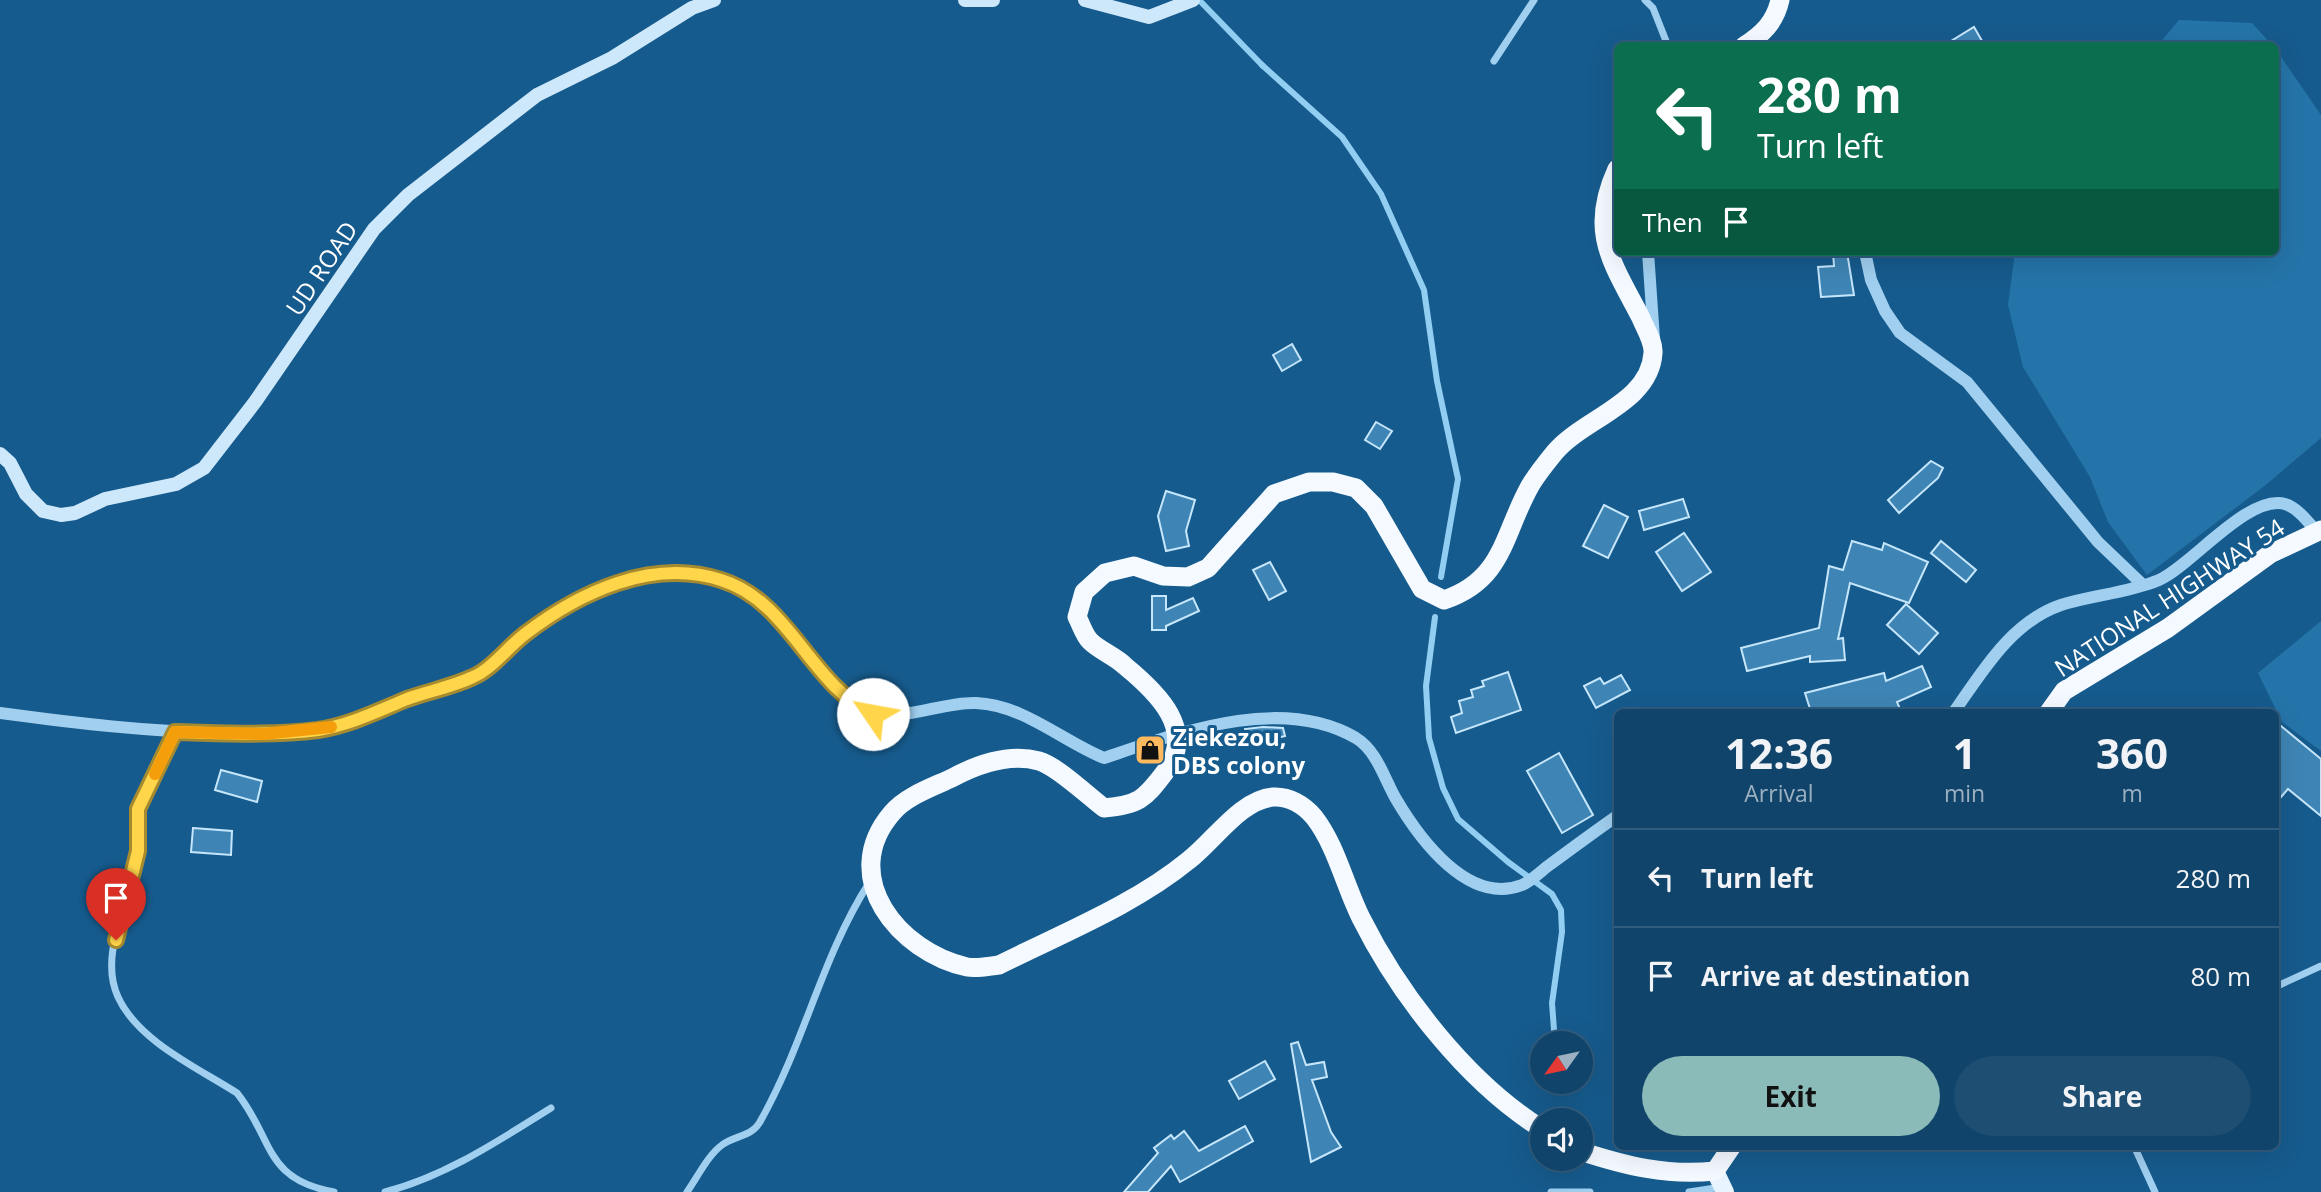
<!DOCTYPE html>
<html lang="en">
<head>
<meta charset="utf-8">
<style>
  body { margin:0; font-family:"Open Sans",sans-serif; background:#1e4e72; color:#f1f3f6; height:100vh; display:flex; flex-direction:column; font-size:26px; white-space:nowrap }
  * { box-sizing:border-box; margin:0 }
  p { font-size:23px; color:#9cb0c1 }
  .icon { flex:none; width:38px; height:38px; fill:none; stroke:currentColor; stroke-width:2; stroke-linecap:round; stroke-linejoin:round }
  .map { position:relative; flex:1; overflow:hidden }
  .panel { position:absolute; left:1614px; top:709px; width:665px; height:441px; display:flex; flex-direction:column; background:#10446a; border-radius:10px; box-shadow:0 7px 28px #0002,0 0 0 2px #305c7e }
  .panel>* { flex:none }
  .top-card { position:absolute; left:1614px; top:42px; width:665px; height:214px; border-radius:10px; box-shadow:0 7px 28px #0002,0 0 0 2px #305c7e; background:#0b6e4f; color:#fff; overflow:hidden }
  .needle { width:46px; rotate:237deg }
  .buttons { position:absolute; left:1530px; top:1031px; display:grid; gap:14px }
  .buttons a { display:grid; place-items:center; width:63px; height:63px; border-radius:50%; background:#10446a; box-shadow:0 7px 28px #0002,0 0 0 2px #305c7e; font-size:35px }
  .pin { position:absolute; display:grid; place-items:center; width:60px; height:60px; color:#fff; margin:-72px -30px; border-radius:50% 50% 50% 0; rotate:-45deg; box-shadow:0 0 7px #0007 }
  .pin .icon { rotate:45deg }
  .me { position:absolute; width:77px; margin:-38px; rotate:303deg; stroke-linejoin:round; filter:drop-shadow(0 0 5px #0008) }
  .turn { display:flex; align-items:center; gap:24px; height:147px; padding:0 28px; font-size:32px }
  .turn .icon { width:91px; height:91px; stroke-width:2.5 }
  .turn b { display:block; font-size:49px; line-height:60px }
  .then { display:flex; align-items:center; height:66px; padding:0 28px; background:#0003; gap:14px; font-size:26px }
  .eta { display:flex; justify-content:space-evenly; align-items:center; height:119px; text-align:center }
  .eta b { font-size:42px; font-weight:700; line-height:49px }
  .button { display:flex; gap:14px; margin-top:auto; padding:14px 28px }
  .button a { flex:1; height:80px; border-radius:42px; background:#8bbbb9; color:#111; font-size:28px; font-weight:700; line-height:80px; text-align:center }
  .button a+a { background:#1e4e72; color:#f1f3f6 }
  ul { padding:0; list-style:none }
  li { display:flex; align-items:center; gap:21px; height:98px; padding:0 28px; border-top:2px solid #305c7e }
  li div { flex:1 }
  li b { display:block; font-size:26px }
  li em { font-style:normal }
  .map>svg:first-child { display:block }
  .green { fill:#2574a9 }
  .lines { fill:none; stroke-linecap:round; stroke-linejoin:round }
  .stream { stroke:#92cdf2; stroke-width:6 }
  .building { fill:#3e85b5; stroke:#c6e6fb; stroke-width:2 }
  .minor { stroke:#a0cfef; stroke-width:7 }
  .tertiary { stroke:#a0cfef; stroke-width:12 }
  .secondary { stroke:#cee8fb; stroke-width:14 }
  .primary { stroke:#e8f4ff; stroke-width:18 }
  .trunk { stroke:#f4faff; stroke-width:19 }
  .route-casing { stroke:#a68a30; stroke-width:18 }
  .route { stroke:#ffd54a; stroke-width:12 }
  .slow { stroke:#f59e0b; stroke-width:12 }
  .labels { text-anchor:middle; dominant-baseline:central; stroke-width:6; stroke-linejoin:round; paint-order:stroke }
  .street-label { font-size:24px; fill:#fff; stroke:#165b8d }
  .poi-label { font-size:24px; font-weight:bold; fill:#fff; stroke:#165b8d; text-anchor:start }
</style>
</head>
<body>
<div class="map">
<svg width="2321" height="1192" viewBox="0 0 2321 1192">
  <rect width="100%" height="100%" fill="#165b8d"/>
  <!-- green -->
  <g class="green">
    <path d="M 2179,20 L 2252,23 L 2272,45 L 2158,45 Z"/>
    <path d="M 2275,48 L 2321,115 L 2321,438 L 2267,484 L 2147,575 L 2108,522 L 2090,477 L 2023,367 L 2008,305 L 2015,252 L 2275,252 Z"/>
    <path d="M 2321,621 L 2321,751 L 2282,722 L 2258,673 Z"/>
  </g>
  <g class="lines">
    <!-- stream -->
    <g class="stream">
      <path d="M 1199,0 L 1263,66"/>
      <path d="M 1262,65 L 1342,137 L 1381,194 L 1424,290 L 1437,381 L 1458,479 L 1441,577"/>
      <path d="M 1435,617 L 1426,686 L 1429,738 L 1443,788 L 1458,819 L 1508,862 L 1552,894 L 1561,910 L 1562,932 L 1552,1003 L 1555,1043"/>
    </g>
  </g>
  <!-- building -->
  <g class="building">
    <path d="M 1974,27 L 1985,46 L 1943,46 Z"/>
    <path d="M 1833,252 L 1847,252 L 1854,295 L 1821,297 L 1818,267 L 1834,266 Z"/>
    <path d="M 1292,344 L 1301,360 L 1282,371 L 1273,355 Z"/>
    <path d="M 1376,422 L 1392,431 L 1380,449 L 1365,440 Z"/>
    <path d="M 1931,461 L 1943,468 L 1938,478 L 1899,513 L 1888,500 Z"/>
    <path d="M 1166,491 L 1195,500 L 1186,531 L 1189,546 L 1166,551 L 1158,516 Z"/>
    <path d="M 1683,499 L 1689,517 L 1644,530 L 1639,511 Z"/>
    <path d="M 1604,505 L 1628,517 L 1608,558 L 1583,546 Z"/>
    <path d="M 1684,533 L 1711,572 L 1682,591 L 1656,552 Z"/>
    <path d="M 1852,541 L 1882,550 L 1884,543 L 1928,562 L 1909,603 L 1850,583 L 1838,639 L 1843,638 L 1845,660 L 1810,662 L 1810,656 L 1747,671 L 1741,648 L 1819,628 L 1829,566 L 1843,570 Z"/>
    <path d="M 1941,541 L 1976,570 L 1966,582 L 1931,553 Z"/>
    <path d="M 1270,562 L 1286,591 L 1269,600 L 1253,570 Z"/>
    <path d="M 1152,596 L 1166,596 L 1166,610 L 1193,598 L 1199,611 L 1166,626 L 1166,630 L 1152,630 Z"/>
    <path d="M 1906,604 L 1938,633 L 1919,654 L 1887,625 Z"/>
    <path d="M 1922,666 L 1931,687 L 1897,702 L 1900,709 L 1890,712 L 1811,712 L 1805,693 L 1884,673 L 1886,681 Z"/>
    <path d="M 1508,672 L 1521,710 L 1456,733 L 1451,717 L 1462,713 L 1459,701 L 1473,697 L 1471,690 L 1484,686 L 1482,681 Z"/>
    <path d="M 1621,675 L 1630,690 L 1596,708 L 1584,686 L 1600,678 L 1604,684 Z"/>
    <path d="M 2275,721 L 2321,759 L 2321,816 L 2288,789 L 2275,804 Z"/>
    <path d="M 1263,727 L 1283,728 L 1285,736 L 1249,745 L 1245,729 Z"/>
    <path d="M 1559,753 L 1593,815 L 1562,833 L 1527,771 Z"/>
    <path d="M 221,770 L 262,781 L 257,802 L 215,790 Z"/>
    <path d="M 193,828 L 232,831 L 231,855 L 191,852 Z"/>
    <path d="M 1298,1042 L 1306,1065 L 1324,1062 L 1327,1077 L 1312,1080 L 1331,1132 L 1341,1147 L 1311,1162 L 1291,1044 Z"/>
    <path d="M 1265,1061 L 1275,1079 L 1239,1099 L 1229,1081 Z"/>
    <path d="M 1245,1126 L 1253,1141 L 1180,1182 L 1171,1166 L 1148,1192 L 1124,1192 L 1158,1153 L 1154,1148 L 1171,1135 L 1174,1139 L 1184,1131 L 1199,1151 Z"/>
  </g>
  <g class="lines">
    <!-- minor -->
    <g class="minor">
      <path d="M 1645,0 L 1653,8 L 1668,46"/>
      <path d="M 1494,61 L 1534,0"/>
      <path d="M 175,732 C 163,757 145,783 138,809 C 135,823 139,837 138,852 C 134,898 97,951 118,997 C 138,1041 198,1068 237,1093 C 274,1139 263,1179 334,1192"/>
      <path d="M 2275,987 L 2321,966"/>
      <path d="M 2134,1146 L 2155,1192"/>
      <path d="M 385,1192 C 446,1176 498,1141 551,1108"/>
      <path d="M 687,1192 C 697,1178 708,1155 722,1145 C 735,1135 753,1137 761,1120 C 804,1044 822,956 869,883"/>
      <path d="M 1551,1192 L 1590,1192"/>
      <path d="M 1689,1192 L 1722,1187"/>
    </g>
    <!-- tertiary -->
    <g class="tertiary">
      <path d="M 1648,252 L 1654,339"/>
      <path d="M 1865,252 L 1871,280 L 1885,311 L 1900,333 L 1967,382 L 2098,542 L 2143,585"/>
      <path d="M 1954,712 C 1982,672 2011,622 2061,605 C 2093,595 2128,593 2159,580 C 2191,566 2248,494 2285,504 C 2298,508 2308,522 2317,532"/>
      <path d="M 0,713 C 75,723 149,732 225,733 C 256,734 291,735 322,729 C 353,723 379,710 408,699 C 429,691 458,688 477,675 C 494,664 508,648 523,635 C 559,607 621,574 666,571 C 738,565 782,623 824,671 C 833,681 841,695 852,704 C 885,731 938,701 976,703 C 1024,705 1062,741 1104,758 C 1179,733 1281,694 1356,738 C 1377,751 1384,778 1396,799 C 1419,838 1468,906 1522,885 C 1531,881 1540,872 1548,866 C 1571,849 1594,832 1617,816"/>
    </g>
    <!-- secondary -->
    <g class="secondary">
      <path d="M 965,0 L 993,0"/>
      <path d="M 1085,0 L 1149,17 L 1193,0"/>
      <path d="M 0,454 L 10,463 L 26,494 L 43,511 L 61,515 L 75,513 L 105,499 L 176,484 L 204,468 L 255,402 L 374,229 L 408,195 L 537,95 L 612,58 L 692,8 L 714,0"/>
    </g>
    <!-- primary -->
    <path class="primary" d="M 1715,1171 L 1725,1192"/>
    <!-- trunk -->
    <g class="trunk">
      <path d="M 1744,46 C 1763,34 1775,22 1780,0"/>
      <path d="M 2049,712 L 2064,691 L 2168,628 L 2270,554 L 2321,530"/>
      <path d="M 1542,1129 C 1468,1083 1400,996 1361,918 C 1345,886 1336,845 1314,817 C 1304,805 1289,796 1273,797 C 1240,800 1214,841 1189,860 C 1134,905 1063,933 999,965 C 989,966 977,969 967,967 C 899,952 837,877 892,813 C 906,796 933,787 952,778 C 978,764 1009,753 1039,761 C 1057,766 1088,796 1104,808 C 1138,805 1144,800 1165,772 C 1197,731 1158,693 1125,666 C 1115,656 1100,651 1090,641 C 1084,635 1081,624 1077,617 L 1084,592 L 1105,573 L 1134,566 L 1163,576 L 1188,577 L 1208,568 L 1274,494 L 1309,482 L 1333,482 L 1356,488 L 1374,506 L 1422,589 L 1444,600 C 1504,580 1503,534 1530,486 C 1537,474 1546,463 1555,452 C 1584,418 1650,403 1653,353 C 1654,342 1645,328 1641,318 C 1612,262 1588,232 1617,169"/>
      <path d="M 1580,1151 C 1626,1166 1667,1176 1715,1171 L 1732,1146"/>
    </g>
  </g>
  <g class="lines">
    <!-- route casing -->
    <g class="route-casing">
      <path id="route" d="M 116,940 L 138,851 L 138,809 L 175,732 C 222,733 271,736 318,730 C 350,725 378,711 407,699 C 429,691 452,687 473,677 C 492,669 508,647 525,634 C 580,592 652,558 721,580 C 790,601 811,686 873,714"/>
    </g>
    <!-- route -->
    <use href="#route" class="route"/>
    <!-- slow -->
    <path class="slow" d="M 155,774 L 175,732 L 263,734 L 331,727"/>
  </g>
  <!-- icons -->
  <defs>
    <g id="shop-square" transform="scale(1.575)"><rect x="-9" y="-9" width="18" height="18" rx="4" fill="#ffb95e" stroke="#165b8d"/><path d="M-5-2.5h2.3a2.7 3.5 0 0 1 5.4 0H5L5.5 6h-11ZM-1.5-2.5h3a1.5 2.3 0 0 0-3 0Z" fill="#111"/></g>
  </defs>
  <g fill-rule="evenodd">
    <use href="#shop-square" x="1150" y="750"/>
  </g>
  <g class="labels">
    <!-- street labels -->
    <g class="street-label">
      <text transform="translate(321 268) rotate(-56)">UD ROAD</text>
      <text transform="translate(2169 597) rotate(-33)">NATIONAL HIGHWAY 54</text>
    </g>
    <!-- poi labels -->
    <g class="poi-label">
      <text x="1173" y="736">Ziekezou,<tspan x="1173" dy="28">DBS colony</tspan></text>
    </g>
  </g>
</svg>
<div class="buttons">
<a><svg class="needle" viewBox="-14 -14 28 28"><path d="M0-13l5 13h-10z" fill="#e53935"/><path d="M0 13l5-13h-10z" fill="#9cb0c1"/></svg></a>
<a><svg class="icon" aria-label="sound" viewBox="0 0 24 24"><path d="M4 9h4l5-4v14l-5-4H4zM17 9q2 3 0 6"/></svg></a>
</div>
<div class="pin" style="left:116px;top:940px;background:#d93025"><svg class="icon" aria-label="arrive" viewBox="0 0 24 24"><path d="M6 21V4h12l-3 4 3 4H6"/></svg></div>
<svg class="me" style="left:873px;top:714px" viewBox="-20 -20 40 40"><circle r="19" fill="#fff"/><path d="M0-13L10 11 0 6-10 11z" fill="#ffd54a"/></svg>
<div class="top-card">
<div class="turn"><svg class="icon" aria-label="left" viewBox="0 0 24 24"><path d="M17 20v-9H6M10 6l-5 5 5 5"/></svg><div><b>280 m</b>Turn left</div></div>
<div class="then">Then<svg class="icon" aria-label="arrive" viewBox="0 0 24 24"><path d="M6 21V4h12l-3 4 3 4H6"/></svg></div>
</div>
<section class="panel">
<div class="eta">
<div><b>12:36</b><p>Arrival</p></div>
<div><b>1</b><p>min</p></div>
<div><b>360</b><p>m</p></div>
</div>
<ul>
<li><svg class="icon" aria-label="left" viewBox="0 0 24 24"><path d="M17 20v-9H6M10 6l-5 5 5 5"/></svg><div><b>Turn left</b></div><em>280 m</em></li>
<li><svg class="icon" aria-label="arrive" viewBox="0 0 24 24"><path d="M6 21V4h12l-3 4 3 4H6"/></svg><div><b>Arrive at destination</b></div><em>80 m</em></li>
</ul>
<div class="button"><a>Exit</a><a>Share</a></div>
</section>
</div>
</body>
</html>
